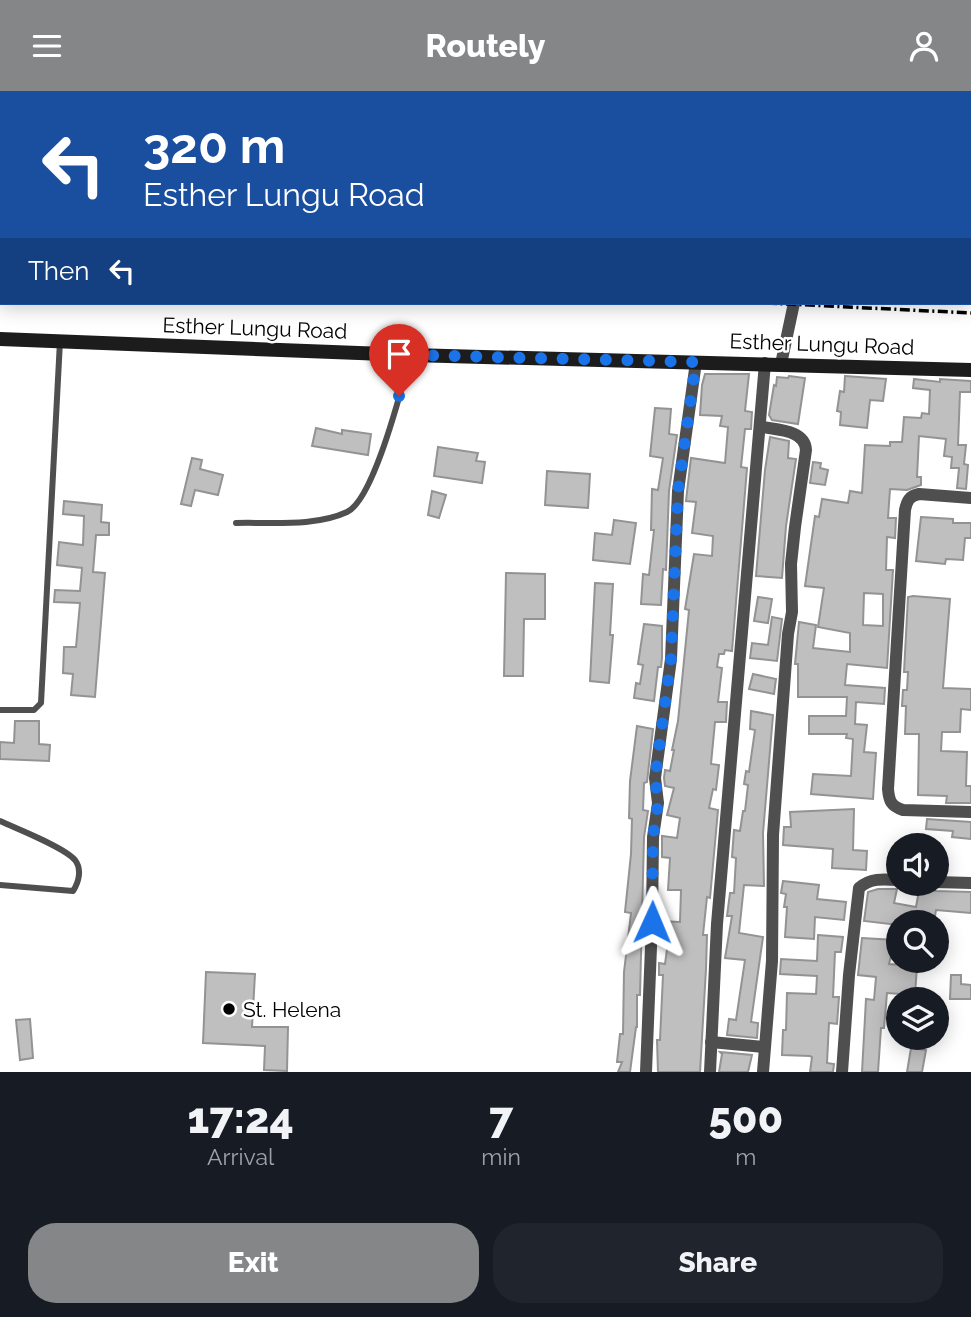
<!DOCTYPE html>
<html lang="en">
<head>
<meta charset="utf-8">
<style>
  body { margin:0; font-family:Raleway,sans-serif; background:#20242c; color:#f1f3f6; height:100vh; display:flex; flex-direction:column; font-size:26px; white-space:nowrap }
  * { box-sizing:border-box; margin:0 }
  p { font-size:23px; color:#9ea1a6 }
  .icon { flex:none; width:38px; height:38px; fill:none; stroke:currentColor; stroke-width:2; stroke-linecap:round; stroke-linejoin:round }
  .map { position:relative; height:981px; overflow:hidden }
  .side { display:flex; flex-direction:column; background:#171b24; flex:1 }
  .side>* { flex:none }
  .top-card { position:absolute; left:0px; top:0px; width:971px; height:214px; box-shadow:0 4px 18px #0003; background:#1a4fa0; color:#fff; overflow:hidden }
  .tools { position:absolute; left:886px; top:742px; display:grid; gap:14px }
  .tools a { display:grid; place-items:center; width:63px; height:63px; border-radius:50%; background:#171b24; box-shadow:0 4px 18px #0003; font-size:35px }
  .pin { position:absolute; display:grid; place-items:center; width:60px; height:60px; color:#fff; margin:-72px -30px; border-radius:50% 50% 50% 0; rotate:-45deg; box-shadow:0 0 7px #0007 }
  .pin .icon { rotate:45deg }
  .me { position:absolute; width:77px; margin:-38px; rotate:1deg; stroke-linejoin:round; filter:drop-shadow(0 0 5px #0008) }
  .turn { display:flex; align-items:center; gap:24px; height:147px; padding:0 28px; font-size:32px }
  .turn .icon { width:91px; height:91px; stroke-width:2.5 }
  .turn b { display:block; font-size:49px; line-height:60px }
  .then { display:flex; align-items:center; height:66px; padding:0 28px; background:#0003; gap:14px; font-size:26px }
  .eta { display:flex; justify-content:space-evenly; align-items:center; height:119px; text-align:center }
  .eta b { font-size:42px; font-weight:800; line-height:49px }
  .button { display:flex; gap:14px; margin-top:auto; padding:14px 28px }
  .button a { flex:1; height:80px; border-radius:28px; background:#858687; color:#fff; font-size:28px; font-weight:800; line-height:80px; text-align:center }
  .button a+a { background:#20242c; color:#f1f3f6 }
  header { display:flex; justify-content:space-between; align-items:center; height:91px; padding:0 28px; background:#858687; color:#fff; font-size:32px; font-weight:800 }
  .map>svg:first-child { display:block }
  .building { fill:#bfbfbf; stroke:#939393; stroke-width:2; fill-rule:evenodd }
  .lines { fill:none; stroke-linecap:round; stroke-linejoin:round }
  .lane { stroke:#4f4f4f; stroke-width:6 }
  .street { stroke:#4f4f4f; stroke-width:12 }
  .secondary { stroke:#1c1c1c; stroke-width:14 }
  .rail { stroke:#000; stroke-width:3.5; stroke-dasharray:10 3.5 2 3.5; stroke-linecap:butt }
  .route { stroke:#1a73e8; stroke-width:12; stroke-dasharray:0 21.6 }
  .poi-dot { fill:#000; stroke:#fff; stroke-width:2.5 }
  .labels { text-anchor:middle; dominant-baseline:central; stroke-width:5; stroke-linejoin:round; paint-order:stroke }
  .street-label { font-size:21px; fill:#000; stroke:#fff }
  .poi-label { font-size:21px; fill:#000; stroke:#fff; text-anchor:start }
</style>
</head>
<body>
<header><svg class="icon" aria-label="menu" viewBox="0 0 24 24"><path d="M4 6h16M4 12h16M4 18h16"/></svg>Routely<svg class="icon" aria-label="person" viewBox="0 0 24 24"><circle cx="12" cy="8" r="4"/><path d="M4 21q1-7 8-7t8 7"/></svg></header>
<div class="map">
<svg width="971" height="981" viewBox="0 0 971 981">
  <rect width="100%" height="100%" fill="#fff"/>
  <!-- building -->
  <g class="building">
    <path d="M 705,283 L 749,283 L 745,320 L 752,321 L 751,338 L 745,338 L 741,376 L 747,377 L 732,560 L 725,559 L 724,563 L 719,563 L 717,576 L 722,577 L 718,611 L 727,611 L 726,631 L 715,631 L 711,673 L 719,674 L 716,699 L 713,698 L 709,717 L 718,719 L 710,807 L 707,806 L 703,844 L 707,844 L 706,878 L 700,981 L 658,981 L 657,949 L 660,949 L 663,884 L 659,884 L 659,872 L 665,873 L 668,851 L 660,850 L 661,830 L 680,831 L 681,799 L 668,799 L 670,767 L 662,766 L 662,745 L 677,747 L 680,727 L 667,724 L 674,697 L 665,695 L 664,687 L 665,679 L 670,680 L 674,659 L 672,659 L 678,630 L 689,519 L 685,518 L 694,463 L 712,465 L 713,445 L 692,442 L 696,411 L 686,410 L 687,401 L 691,367 L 725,372 L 728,336 L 720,335 L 722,325 L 700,324 L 702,294 Z"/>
    <path d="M 789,285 L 805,287 L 798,333 L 772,329 L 769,324 L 774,294 L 776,295 L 777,286 L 788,287 Z"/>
    <path d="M 845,285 L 886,288 L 883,310 L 870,309 L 867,337 L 840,334 L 841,321 L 837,320 L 840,300 L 844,301 Z"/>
    <path d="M 914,288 L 940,291 L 940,288 L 971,290 L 971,301 L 960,301 L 958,354 L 966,354 L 964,373 L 968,374 L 966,398 L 957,397 L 959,377 L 951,377 L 952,366 L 944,365 L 946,348 L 919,345 L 917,386 L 921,386 L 921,394 L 907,399 L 890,398 L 888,427 L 896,427 L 895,447 L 887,446 L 886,479 L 893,479 L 887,577 L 847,573 L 845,594 L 885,597 L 884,613 L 856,611 L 855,633 L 867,634 L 864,661 L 876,662 L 873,708 L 811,703 L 813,683 L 851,685 L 853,648 L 846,647 L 847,643 L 809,643 L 809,625 L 846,625 L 847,606 L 798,606 L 798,573 L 795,573 L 799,531 L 816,534 L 813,557 L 850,561 L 850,542 L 818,536 L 824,497 L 805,495 L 815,425 L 819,426 L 822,408 L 848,412 L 850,400 L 862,402 L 865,354 L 890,355 L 890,351 L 902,351 L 904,326 L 921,327 L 922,322 L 929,323 L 930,299 L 913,297 ZM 864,502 L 883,503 L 883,535 L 863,534 Z"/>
    <path d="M 655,317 L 671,318 L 669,343 L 677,344 L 669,400 L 666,479 L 663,478 L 661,514 L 641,513 L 643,483 L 649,484 L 654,439 L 651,439 L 652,398 L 658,399 L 663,367 L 650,365 Z"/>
    <path d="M 316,337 L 342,343 L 342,339 L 371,343 L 368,364 L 312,355 Z"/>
    <path d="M 770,346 L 789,350 L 788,367 L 796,368 L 786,435 L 782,487 L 756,485 L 765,379 Z"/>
    <path d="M 438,356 L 478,362 L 476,370 L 485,371 L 482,392 L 434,385 Z"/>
    <path d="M 192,367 L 202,369 L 200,378 L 223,384 L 218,404 L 195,399 L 191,415 L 181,413 Z"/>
    <path d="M 813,371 L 821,372 L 820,377 L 828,379 L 825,394 L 810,392 Z"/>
    <path d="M 547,380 L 590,383 L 588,417 L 545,414 Z"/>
    <path d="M 432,400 L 446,404 L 439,427 L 428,424 Z"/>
    <path d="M 64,410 L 102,414 L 101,431 L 109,432 L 109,444 L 96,444 L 93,481 L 105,482 L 95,606 L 71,604 L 73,583 L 63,582 L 64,556 L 76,556 L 80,512 L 54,511 L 55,499 L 80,500 L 82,477 L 57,474 L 59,451 L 83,454 L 84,425 L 63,423 Z"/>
    <path d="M 921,426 L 953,428 L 953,432 L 971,432 L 971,447 L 965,447 L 963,469 L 946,468 L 945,473 L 916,470 Z"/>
    <path d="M 614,429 L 636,432 L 630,473 L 593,469 L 595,442 L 612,444 Z"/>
    <path d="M 506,482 L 545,483 L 545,528 L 524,528 L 523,585 L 504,585 Z"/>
    <path d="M 595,492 L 613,493 L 610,544 L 613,544 L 609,592 L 590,590 Z"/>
    <path d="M 913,505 L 950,508 L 943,597 L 971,598 L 971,619 L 961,618 L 960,641 L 942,641 L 941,660 L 967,661 L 966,695 L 971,695 L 971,712 L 946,712 L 947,705 L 918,704 L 919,643 L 905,643 L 906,615 L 902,615 L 903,599 L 907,599 L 908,581 L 904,581 L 908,506 Z"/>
    <path d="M 758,506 L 772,508 L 768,532 L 754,530 Z"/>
    <path d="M 772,526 L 782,528 L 777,570 L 750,567 L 752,552 L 768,554 Z"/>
    <path d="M 644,533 L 662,535 L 662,567 L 661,576 L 658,576 L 654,610 L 634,607 L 636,592 L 640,593 L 643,574 L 638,573 Z"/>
    <path d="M 753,583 L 776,588 L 774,603 L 749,598 Z"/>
    <path d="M 751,620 L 773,624 L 763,742 L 764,795 L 744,794 L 739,842 L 763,846 L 751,931 L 758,932 L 757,947 L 727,944 L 729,928 L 736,929 L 745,869 L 725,867 L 732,825 L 727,825 L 730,802 L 734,802 L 736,767 L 732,766 L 734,739 L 740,740 L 743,720 L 745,720 L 748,694 L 744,693 L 746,680 L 749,681 L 755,639 L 750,638 Z"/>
    <path d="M 15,630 L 39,630 L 39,653 L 50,654 L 49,670 L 0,668 L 0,651 L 14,652 Z"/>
    <path d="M 637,635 L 653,638 L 647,691 L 644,692 L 643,719 L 648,720 L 644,746 L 640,904 L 637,904 L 637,936 L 636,936 L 630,981 L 618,981 L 622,971 L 617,971 L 620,943 L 623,943 L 624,881 L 631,822 L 625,821 L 631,763 L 632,728 L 629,727 L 630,690 Z"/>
    <path d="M 854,718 L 853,759 L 867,760 L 866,779 L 832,777 L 833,758 L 783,754 L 784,736 L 791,736 L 790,721 Z"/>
    <path d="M 927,728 L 971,731 L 971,748 L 952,746 L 953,740 L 926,738 Z"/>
    <path d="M 783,790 L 819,794 L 817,808 L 846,811 L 844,829 L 815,826 L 814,848 L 785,846 L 787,816 L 784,816 L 786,803 L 781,802 Z"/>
    <path d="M 920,794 L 936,800 L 971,801 L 971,822 L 936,819 L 934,831 L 898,831 L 898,834 L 864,830 L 868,801 L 878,798 L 897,798 L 894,812 L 916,816 Z"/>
    <path d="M 818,844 L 843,846 L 841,861 L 835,861 L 833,906 L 839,906 L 837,933 L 829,932 L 827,972 L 834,973 L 833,981 L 810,981 L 812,966 L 810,965 L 782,964 L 783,939 L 786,939 L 787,902 L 816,903 L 817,885 L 780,883 L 781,868 L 817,870 Z"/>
    <path d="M 862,847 L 895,849 L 889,873 L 917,875 L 915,904 L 887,902 L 884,937 L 881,937 L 878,981 L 862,981 L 866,908 L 874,909 L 876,886 L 858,884 Z"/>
    <path d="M 206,881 L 255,883 L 252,936 L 288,936 L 287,980 L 264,979 L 265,955 L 203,952 Z"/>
    <path d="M 951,884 L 961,884 L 961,893 L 971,894 L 971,908 L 950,908 Z"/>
    <path d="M 30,928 L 33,967 L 20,969 L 16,929 Z"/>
    <path d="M 911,957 L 926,959 L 922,981 L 907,981 Z"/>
    <path d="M 720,961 L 752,964 L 748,981 L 719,981 L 722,963 Z"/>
  </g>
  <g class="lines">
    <!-- lane -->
    <g class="lane">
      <path d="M 269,2 L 269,0"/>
      <path d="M 236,432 C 271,431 315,436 347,421 C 374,409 402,295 411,264"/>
      <path d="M 0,619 L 34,619 L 41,612 L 60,250"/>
      <path d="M 0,730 C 17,738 64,756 75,769 C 82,778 79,791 73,800 L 0,794"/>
    </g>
    <!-- street -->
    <g class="street">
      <path d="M 803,2 L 803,0"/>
      <path d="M 970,98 L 971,98"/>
      <path d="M 0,152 L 2,153"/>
      <path d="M 970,198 L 971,199"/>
      <path d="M 781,273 L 794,212"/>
      <path d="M 762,336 C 778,339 805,339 806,359 L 795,436 L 791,473 L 792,521 L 788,543 L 773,744 L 772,870 L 763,981"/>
      <path d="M 971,407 L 919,403 C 909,405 907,410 905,419 L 888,698 C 889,710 891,715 903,719 L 971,721"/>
      <path d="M 936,791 L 971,792"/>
      <path d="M 711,951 L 764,956"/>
      <path d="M 646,981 L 652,831 L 653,746 L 658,712 L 655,687 L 671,568 L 678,400 L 696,271"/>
      <path d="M 710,981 L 717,833 L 765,272"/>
      <path d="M 842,981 L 849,884 L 859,797 C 870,787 883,788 898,789"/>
    </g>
    <!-- secondary -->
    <path class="secondary" d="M 0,248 L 411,264 L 971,279"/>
    <!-- rail -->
    <g class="rail">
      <path d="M 0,171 L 2,171"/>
      <path d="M 767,212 L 971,222"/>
    </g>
  </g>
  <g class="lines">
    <!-- route -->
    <path class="route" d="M 399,305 L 411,264 L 696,271 L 678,400 L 671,568 L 655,687 L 658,712 L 653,746 L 652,831"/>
  </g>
  <!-- markers -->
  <circle class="poi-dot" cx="229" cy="918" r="7"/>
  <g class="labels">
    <!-- street labels -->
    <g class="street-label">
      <text transform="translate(255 237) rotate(2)">Esther Lungu Road</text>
      <text transform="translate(822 253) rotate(2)">Esther Lungu Road</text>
    </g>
    <!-- poi labels -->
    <g class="poi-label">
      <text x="243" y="918">St. Helena</text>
    </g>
  </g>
</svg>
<div class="tools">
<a><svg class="icon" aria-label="sound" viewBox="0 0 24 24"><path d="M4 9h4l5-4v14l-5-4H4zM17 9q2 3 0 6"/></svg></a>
<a><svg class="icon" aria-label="search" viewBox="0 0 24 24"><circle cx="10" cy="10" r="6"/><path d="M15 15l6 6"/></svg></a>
<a><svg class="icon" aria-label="layers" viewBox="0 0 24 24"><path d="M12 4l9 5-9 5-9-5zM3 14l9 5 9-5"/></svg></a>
</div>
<div class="pin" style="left:399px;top:305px;background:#d93025"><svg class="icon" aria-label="arrive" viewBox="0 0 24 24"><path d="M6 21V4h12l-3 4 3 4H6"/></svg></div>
<svg class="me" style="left:652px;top:831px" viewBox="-20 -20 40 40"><path d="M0-17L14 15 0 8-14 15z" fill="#1a73e8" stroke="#fff" stroke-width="4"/></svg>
<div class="top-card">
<div class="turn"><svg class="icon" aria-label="left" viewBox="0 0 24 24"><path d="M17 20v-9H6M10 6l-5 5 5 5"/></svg><div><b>320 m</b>Esther Lungu Road</div></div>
<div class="then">Then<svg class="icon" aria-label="left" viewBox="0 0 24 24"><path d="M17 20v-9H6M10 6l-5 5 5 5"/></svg></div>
</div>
</div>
<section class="side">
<div class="eta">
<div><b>17:24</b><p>Arrival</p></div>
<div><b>7</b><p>min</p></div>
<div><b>500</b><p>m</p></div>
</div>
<div class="button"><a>Exit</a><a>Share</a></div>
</section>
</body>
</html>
